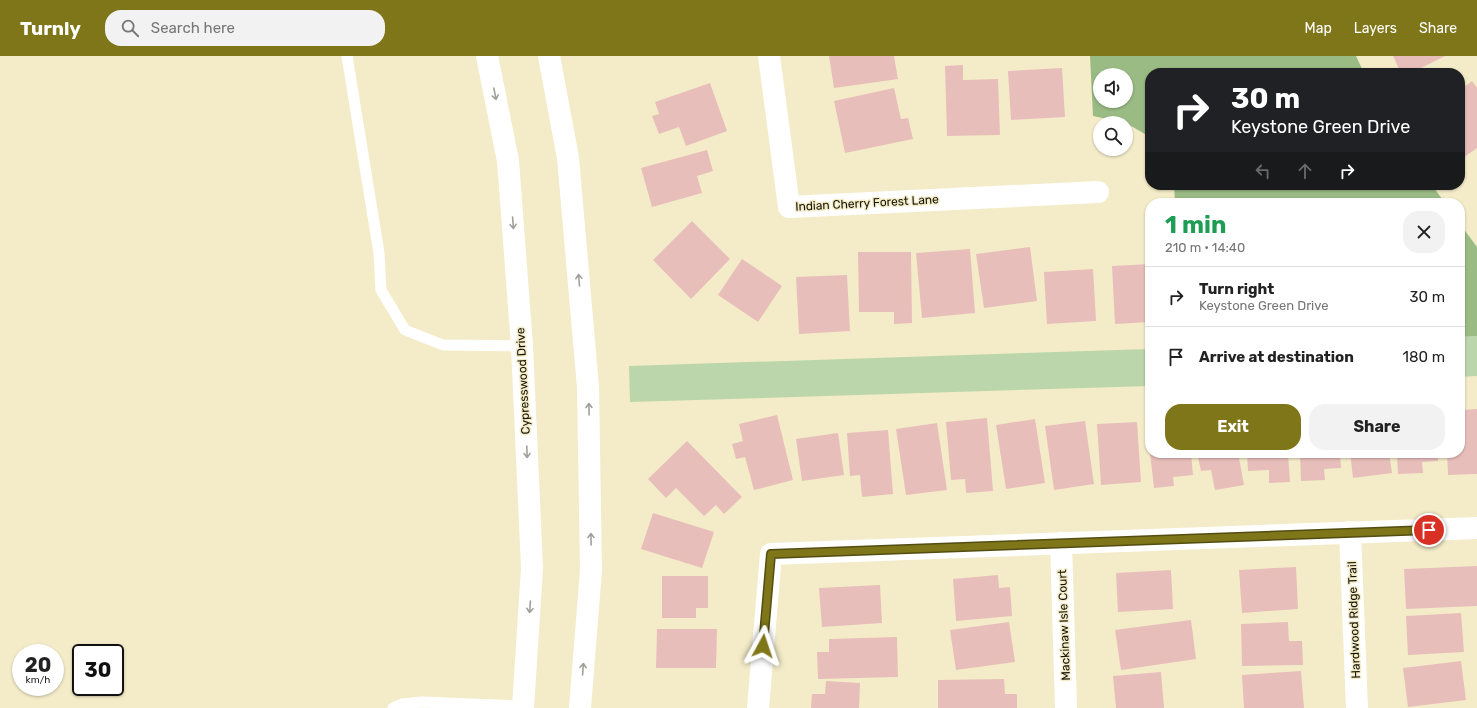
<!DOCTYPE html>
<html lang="en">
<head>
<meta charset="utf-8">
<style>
  body { margin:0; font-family:Rubik,sans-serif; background:#f2f2f2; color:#222; height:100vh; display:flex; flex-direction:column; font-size:15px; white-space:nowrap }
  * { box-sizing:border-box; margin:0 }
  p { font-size:13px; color:#767676 }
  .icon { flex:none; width:22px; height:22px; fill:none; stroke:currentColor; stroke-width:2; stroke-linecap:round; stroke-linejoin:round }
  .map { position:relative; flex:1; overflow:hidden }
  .drawer { position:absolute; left:1145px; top:142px; width:320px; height:260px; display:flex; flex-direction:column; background:#fff; border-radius:16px; box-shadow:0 1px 3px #0004 }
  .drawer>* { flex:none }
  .banner { position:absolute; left:1145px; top:12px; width:320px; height:122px; border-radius:16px; box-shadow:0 1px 3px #0004; background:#202124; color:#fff; overflow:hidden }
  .buttons { position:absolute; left:1093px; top:12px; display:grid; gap:8px }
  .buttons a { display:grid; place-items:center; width:40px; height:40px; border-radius:50%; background:#fff; box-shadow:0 1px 3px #0004; font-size:20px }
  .speed { position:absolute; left:12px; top:588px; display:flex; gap:8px; font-size:20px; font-weight:700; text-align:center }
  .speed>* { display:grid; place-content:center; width:52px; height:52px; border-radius:50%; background:#fff; box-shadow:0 1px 3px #0004; line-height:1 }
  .speed small { font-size:10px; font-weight:400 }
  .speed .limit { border:2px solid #111; border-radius:6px; background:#fff; color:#111 }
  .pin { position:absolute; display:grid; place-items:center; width:34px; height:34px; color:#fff; margin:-17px; border:2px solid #fff; border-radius:50%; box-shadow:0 1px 4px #0007 }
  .me { position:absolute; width:44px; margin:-22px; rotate:5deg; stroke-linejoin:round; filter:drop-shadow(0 0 3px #0008) }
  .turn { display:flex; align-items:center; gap:14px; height:84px; padding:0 20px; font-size:18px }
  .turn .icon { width:52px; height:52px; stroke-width:2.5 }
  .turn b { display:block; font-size:28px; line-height:34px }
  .lanes { display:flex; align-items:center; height:38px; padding:0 20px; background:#0003; justify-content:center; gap:20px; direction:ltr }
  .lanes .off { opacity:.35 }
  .round { display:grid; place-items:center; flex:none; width:42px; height:42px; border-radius:16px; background:#f2f2f2 }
  .overview { display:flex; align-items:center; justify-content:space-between; height:68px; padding:0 20px }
  h1 { font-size:24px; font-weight:700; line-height:30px; color:#1e9e55 }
  .primary-button { display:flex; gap:8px; margin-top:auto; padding:8px 20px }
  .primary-button a { flex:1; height:46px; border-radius:16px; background:#7f761a; color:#fff; font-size:16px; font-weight:700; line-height:46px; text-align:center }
  .primary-button a+a { background:#f2f2f2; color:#222 }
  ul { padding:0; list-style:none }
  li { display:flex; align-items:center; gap:12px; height:60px; padding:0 20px; border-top:1px solid #e0e0e0 }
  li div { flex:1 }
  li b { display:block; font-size:15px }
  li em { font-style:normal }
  header { display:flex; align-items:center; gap:24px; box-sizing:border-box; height:56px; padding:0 20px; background:#7f761a; color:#fff }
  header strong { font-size:19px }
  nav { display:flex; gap:22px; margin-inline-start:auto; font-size:14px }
  .search { width:280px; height:36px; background:#f2f2f2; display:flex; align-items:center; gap:10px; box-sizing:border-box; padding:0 14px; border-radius:16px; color:#767676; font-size:15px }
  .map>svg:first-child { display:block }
  .green { fill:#bbd6ab }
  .forest { fill:#9abb84; fill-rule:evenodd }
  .building { fill:#e8bebb }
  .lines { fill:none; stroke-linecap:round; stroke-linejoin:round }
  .service { stroke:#fff; stroke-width:11 }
  .minor { stroke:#fff; stroke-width:22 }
  .secondary { stroke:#fff; stroke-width:22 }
  .oneway { stroke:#a1a09b }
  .route-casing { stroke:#534d11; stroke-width:10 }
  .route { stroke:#7f761a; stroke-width:7 }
  .labels { text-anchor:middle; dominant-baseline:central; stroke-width:3; stroke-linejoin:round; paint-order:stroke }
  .street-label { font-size:12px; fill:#141105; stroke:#f4ecc8 }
</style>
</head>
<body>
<header>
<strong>Turnly</strong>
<div class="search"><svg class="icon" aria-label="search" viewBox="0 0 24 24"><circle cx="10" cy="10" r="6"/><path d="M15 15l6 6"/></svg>Search here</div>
<nav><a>Map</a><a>Layers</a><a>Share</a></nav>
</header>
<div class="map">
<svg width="1477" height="652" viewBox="0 0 1477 652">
  <rect width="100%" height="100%" fill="#f4ecc8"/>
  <!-- green -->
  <g class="green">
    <path d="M 1477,280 L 1477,320 L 1460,321 L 1460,281 Z"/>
    <path d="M 1150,293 L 1150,330 L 630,346 L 629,310 Z"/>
  </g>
  <!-- forest -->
  <g class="forest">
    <path d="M 1090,0 L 1356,0 L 1364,17 L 1150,17 L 1150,81 L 1126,67 L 1093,60 ZM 1100,19 L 1126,19 L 1126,45 L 1100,45 Z"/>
    <path d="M 1174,129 L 1432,129 L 1445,147 L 1175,147 Z"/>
    <path d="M 1460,168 L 1477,191 L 1477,280 L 1460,281 Z"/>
  </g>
  <!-- building -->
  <g class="building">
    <path d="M 829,0 L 894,0 L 898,23 L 834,32 Z"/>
    <path d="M 1393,0 L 1445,0 L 1411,17 L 1401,17 Z"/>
    <path d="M 963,9 L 963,24 L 998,23 L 1000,79 L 947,80 L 945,10 Z"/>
    <path d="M 1062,12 L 1065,61 L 1011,64 L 1008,15 Z"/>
    <path d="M 1472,25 L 1477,32 L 1477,92 L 1460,104 L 1460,34 Z"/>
    <path d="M 710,27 L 727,75 L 686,90 L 679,71 L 659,78 L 652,60 L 659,58 L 655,46 Z"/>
    <path d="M 894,32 L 901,63 L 908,62 L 913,83 L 845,97 L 834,45 Z"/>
    <path d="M 707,94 L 713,115 L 697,120 L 702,137 L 652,151 L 641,112 Z"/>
    <path d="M 692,165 L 730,203 L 691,243 L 653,204 Z"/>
    <path d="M 1030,191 L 1037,245 L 984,252 L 976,198 Z"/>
    <path d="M 970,193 L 975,257 L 922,262 L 916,197 Z"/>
    <path d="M 858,196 L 911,196 L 912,267 L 894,268 L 894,256 L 859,256 Z"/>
    <path d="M 742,203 L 782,230 L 758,266 L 718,239 Z"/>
    <path d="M 1150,208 L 1150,266 L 1115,268 L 1112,210 Z"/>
    <path d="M 1093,213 L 1096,265 L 1047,268 L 1044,216 Z"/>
    <path d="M 847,219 L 850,275 L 799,278 L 796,221 Z"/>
    <path d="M 1150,352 L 1150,390 L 1149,390 L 1145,353 Z"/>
    <path d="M 1477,353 L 1477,418 L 1448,419 L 1447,397 L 1460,397 L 1460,354 Z"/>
    <path d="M 777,359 L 793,424 L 754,434 L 745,401 L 736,403 L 732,388 L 743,385 L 739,368 Z"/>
    <path d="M 987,362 L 993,435 L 966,437 L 965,423 L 951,424 L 946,366 Z"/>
    <path d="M 1035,363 L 1045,427 L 1006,433 L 996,369 Z"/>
    <path d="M 1085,365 L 1094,428 L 1054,434 L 1045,370 Z"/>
    <path d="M 1137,366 L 1141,426 L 1101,429 L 1097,368 Z"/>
    <path d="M 937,367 L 947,434 L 906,439 L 896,373 Z"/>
    <path d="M 888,374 L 893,438 L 862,441 L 860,419 L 850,420 L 847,377 Z"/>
    <path d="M 838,377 L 844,419 L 802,425 L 796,383 Z"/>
    <path d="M 687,385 L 742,441 L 724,458 L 716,449 L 704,460 L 676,432 L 666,442 L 648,423 Z"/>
    <path d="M 1150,397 L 1191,397 L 1193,419 L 1173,421 L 1174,430 L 1154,432 Z"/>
    <path d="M 1197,397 L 1238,397 L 1244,429 L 1215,434 L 1211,414 L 1201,415 Z"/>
    <path d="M 1247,397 L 1288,397 L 1290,426 L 1269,427 L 1269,414 L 1248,415 Z"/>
    <path d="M 1300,397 L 1340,397 L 1341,412 L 1324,413 L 1325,424 L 1301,425 Z"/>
    <path d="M 1350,397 L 1389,397 L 1392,417 L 1353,422 Z"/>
    <path d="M 1397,397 L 1438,397 L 1438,405 L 1422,406 L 1423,417 L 1398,418 Z"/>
    <path d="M 653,457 L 714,476 L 702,512 L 641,493 Z"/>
    <path d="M 1477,510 L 1477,550 L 1406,553 L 1404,513 Z"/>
    <path d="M 1296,511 L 1298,553 L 1242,557 L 1239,514 Z"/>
    <path d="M 1171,514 L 1173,553 L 1118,556 L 1116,517 Z"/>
    <path d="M 998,519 L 999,532 L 1010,531 L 1012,560 L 956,565 L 953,523 Z"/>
    <path d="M 662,520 L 708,520 L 708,552 L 696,552 L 696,562 L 662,562 Z"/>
    <path d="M 880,529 L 882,567 L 822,571 L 819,532 Z"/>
    <path d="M 1461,557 L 1464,596 L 1408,599 L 1406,560 Z"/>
    <path d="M 1191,564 L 1196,603 L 1121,614 L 1115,574 Z"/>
    <path d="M 1009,566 L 1015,606 L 956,614 L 950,574 Z"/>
    <path d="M 1288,566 L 1289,585 L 1302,585 L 1303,609 L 1242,610 L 1241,568 Z"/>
    <path d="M 657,573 L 717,573 L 716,612 L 656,612 Z"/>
    <path d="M 897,581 L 898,621 L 818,623 L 817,596 L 829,596 L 829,583 Z"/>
    <path d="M 1461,605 L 1466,644 L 1408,651 L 1403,612 Z"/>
    <path d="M 1301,615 L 1304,652 L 1244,652 L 1242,619 Z"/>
    <path d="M 1161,616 L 1164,652 L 1116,652 L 1113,620 Z"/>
    <path d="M 1004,623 L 1005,638 L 1017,638 L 1017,652 L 938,652 L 938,624 Z"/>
    <path d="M 826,625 L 860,627 L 859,652 L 811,652 L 812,638 L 825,638 Z"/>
  </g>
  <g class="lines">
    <!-- service -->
    <g class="service">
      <path d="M 347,0 L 379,197 L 381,234 L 405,274 L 443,289 L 522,290"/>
      <path d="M 393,652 L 402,648 L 422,646 L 523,650"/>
    </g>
    <!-- minor -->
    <g class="minor">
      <path d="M 769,0 L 789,151 L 1098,136"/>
      <path d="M 1350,476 L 1357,652"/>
      <path d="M 1061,487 L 1066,652"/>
      <path d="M 758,652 L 771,498 L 1477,472"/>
    </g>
    <!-- secondary -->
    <g class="secondary">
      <path d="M 487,0 L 508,105 L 522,290 L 532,512 L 523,652"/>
      <path d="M 549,0 L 568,102 L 588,331 L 591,514 L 580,652"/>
    </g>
  </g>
  <!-- one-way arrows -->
  <defs><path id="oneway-shaft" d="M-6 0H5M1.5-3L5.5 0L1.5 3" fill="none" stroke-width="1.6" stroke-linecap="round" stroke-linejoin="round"/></defs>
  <g class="oneway">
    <use href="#oneway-shaft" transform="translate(495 38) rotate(79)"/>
    <use href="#oneway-shaft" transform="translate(513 167) rotate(86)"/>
    <use href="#oneway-shaft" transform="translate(579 224) rotate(-95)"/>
    <use href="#oneway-shaft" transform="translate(589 353) rotate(-91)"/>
    <use href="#oneway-shaft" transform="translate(527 396) rotate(88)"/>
    <use href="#oneway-shaft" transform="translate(591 483) rotate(-91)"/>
    <use href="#oneway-shaft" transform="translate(530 551) rotate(94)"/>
    <use href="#oneway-shaft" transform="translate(583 613) rotate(-86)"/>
  </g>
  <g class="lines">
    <!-- route casing -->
    <g class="route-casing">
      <path id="route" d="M 763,590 L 771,498 L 1429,474"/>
    </g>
    <!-- route -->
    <use href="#route" class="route"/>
  </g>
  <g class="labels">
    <!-- street labels -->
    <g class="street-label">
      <text transform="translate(867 147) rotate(-3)">Indian Cherry Forest Lane</text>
      <text transform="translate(523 325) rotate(-93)">Cypresswood Drive</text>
      <text transform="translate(1354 564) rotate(-92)">Hardwood Ridge Trail</text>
      <text transform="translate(1064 569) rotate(-92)">Mackinaw Isle Court</text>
    </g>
  </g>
</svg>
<div class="buttons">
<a><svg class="icon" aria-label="sound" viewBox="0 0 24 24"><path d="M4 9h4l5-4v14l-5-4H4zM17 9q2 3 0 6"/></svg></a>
<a><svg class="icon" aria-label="search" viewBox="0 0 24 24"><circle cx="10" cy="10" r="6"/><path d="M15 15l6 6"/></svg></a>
</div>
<div class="speed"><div>20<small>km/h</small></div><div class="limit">30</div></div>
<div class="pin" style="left:1429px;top:474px;background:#d93025"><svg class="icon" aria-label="arrive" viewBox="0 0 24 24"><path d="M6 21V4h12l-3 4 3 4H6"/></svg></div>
<svg class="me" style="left:763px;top:590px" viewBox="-20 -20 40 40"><path d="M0-17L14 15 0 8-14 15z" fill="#7f761a" stroke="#fff" stroke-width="4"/></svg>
<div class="banner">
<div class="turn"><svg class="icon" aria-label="right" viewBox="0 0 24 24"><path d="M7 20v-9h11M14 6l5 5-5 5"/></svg><div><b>30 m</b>Keystone Green Drive</div></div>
<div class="lanes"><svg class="icon off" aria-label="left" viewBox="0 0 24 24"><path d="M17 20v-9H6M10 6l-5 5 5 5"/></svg><svg class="icon off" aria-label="ahead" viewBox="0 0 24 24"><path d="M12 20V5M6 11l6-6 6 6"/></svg><svg class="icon" aria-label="right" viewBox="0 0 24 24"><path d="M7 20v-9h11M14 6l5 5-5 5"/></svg></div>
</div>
<section class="drawer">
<div class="overview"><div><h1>1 min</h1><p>210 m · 14:40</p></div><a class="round"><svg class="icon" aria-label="close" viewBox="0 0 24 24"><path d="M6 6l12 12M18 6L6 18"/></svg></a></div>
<ul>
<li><svg class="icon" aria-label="right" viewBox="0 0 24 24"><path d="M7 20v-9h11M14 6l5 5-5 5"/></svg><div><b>Turn right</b><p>Keystone Green Drive</p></div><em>30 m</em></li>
<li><svg class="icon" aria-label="arrive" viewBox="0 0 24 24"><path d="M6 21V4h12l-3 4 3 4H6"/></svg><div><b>Arrive at destination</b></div><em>180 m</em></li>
</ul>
<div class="primary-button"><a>Exit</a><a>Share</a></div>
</section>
</div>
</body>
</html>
